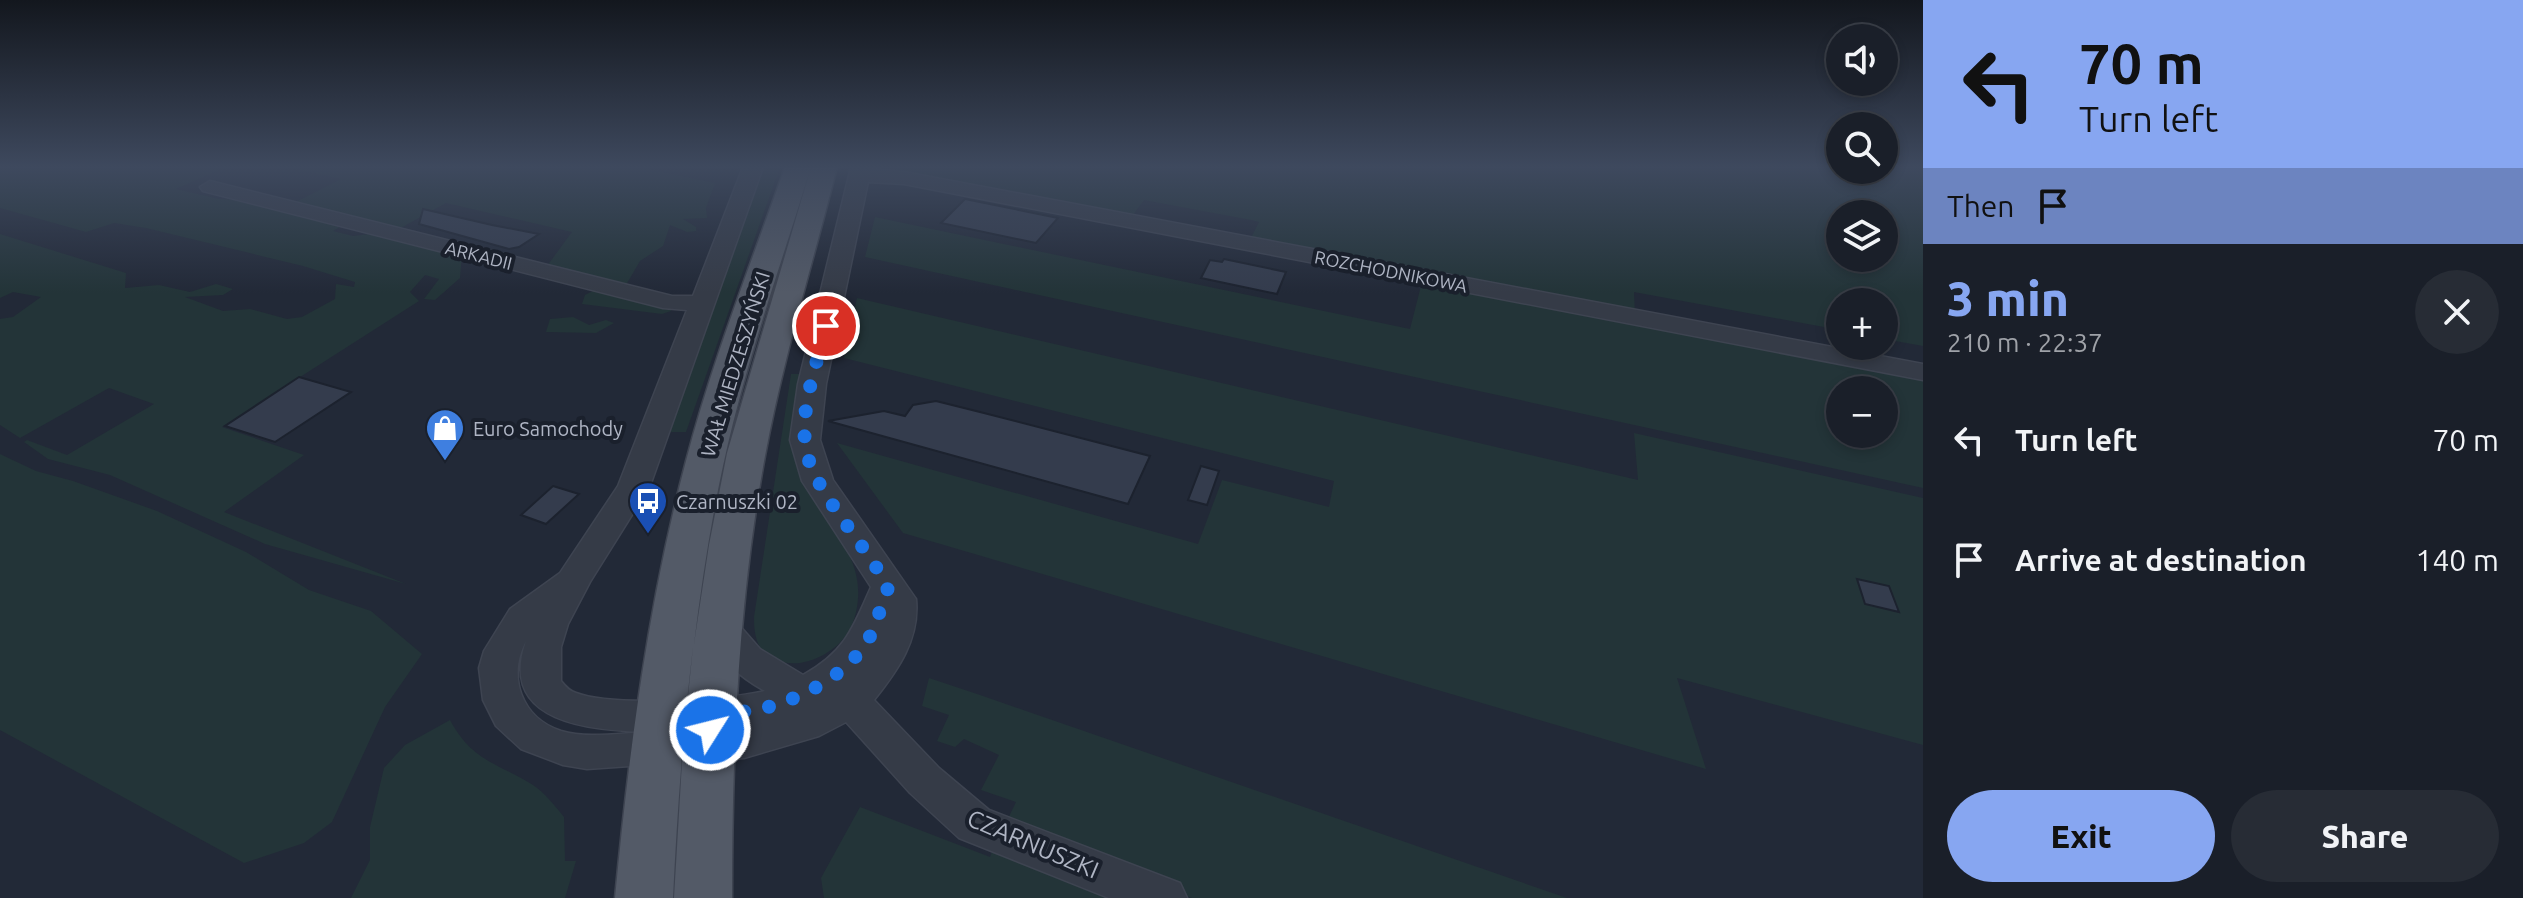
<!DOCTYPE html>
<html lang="en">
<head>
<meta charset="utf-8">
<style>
  body { margin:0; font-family:Ubuntu,sans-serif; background:#272c35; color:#f1f3f6; height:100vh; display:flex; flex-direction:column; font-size:30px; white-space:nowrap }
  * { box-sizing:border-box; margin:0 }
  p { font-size:26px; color:#9fa2a8 }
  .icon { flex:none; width:44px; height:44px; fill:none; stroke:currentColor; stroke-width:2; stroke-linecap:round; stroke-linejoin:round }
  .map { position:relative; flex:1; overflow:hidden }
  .sheet { display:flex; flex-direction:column; background:#1a1f29; width:600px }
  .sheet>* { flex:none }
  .top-card { background:#87a6f1; color:#111; overflow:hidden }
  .controls { position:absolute; left:1826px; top:24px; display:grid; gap:16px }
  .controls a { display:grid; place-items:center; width:72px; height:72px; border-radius:50%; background:#1a1f29; box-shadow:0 4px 12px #0003,0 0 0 2px #383d46; font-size:40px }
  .pin { position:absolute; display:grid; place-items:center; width:68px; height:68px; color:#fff; margin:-34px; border:4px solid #fff; border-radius:50%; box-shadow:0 2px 8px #0007 }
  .me { position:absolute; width:88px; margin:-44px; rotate:54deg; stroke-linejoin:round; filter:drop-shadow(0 0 6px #0008) }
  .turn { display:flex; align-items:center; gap:28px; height:168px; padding:0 24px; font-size:36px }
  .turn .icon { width:104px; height:104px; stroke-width:2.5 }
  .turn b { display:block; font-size:56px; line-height:68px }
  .then { display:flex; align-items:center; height:76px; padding:0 24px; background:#0003; gap:16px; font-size:30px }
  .round { display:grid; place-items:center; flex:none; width:84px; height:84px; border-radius:42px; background:#272c35 }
  .summary { display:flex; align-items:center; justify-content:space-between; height:136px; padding:0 24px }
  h1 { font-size:48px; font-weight:800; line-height:60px; color:#87a6f1 }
  .cta { display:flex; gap:16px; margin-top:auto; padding:16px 24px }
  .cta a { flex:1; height:92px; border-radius:48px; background:#87a6f1; color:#111; font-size:32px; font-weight:800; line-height:92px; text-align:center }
  .cta a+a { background:#272c35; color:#f1f3f6 }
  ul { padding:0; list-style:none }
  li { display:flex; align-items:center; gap:24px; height:120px; padding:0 24px }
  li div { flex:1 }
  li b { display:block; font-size:30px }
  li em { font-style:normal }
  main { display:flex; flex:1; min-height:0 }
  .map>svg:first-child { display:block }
  .green { fill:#233438; fill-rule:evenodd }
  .building { fill:#343c4d; stroke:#1c222e; stroke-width:2 }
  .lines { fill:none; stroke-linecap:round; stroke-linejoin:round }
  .minor-casing { stroke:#3e4451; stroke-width:3 }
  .major-casing { stroke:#3e4451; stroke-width:3 }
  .minor { fill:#353b47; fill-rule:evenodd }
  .major { fill:#535a67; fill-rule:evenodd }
  .route { stroke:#1a73e8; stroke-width:14; stroke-dasharray:0 25.2 }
  .labels { text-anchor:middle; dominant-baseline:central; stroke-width:8; stroke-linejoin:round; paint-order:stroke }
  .far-street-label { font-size:18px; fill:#afb5c4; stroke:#1a202c }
  .street-label { font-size:20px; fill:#afb5c4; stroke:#1a202c }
  .poi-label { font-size:20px; fill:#afb5c4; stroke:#1a202c; text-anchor:start }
  .near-street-label { font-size:24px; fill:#afb5c4; stroke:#1a202c }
</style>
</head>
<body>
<main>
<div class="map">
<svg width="1923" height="898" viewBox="0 0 1923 898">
  <rect width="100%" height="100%" fill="#222937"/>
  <!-- green -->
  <g class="green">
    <path d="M 0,167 L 225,167 L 176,189 L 219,199 L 246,200 L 343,225 L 333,231 L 353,236 L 380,233 L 462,254 L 460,278 L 435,300 L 424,299 L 439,279 L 425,275 L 410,292 L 419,301 L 222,427 L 304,455 L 224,512 L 406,584 L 265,544 L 110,475 L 48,459 L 24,442 L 27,440 L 67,455 L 154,404 L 109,388 L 20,438 L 0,425 L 0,319 L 13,317 L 41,297 L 13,292 L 0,298 L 0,234 L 126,273 L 125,288 L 159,285 L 190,292 L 216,284 L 233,289 L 223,295 L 185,297 L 223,311 L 250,309 L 287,319 L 302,317 L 335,299 L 336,284 L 354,287 L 355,282 L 303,266 L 146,228 L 114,223 L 86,232 L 0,208 Z"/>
    <path d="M 288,167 L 638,167 L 715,183 L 706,208 L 707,218 L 683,219 L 696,227 L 696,231 L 687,232 L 670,225 L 663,246 L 640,261 L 626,285 L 547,266 L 572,232 L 446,203 L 397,230 L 292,204 L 341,179 Z"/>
    <path d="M 761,167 L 780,167 L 686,432 L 665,432 Z"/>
    <path d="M 894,167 L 1840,167 L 1840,170 L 1923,167 L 1923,346 L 1884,339 L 1884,302 L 1840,302 L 1840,330 L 1634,292 L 1635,315 L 1249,242 L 1259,222 L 1251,220 L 1144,200 L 1130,219 L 893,173 ZM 1840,214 L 1884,214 L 1884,258 L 1840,258 Z"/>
    <path d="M 875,217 L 1410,329 L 1423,278 L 1923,375 L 1923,488 L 865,257 ZM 1840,390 L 1884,390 L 1884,434 L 1840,434 Z"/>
    <path d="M 595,290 L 670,307 L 671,311 L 662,314 L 582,304 L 585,295 Z"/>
    <path d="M 857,298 L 1638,480 L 1634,433 L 1923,498 L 1923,745 L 1677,678 L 1706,769 L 903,533 L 837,443 L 1198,544 L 1222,480 L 1329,507 L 1334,481 L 844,358 Z"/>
    <path d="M 573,317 L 589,325 L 606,320 L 614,323 L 596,333 L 546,332 L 550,319 Z"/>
    <path d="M 791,374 L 804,374 C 800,397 788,429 793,452 C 806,511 871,547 856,612 C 852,631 842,644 825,654 C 809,663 791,667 773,659 C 756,650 754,634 754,617 Z"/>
    <path d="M 0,454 L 36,471 L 73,481 L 157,511 L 246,552 L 309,590 L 371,611 L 422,654 L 385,707 L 332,822 L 304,843 L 244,863 L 0,730 Z"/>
    <path d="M 929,678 L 980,695 L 1567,898 L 1192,898 L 1004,827 L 1016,802 L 981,790 L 999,755 L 964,739 L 955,747 L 937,741 L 949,715 L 922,706 Z"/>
    <path d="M 450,720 C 472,761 497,763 533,785 C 545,793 555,806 564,817 L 565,861 L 576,861 L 565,898 L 351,898 L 370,860 L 370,827 L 384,768 L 405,745 Z"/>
    <path d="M 860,807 L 990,857 L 994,846 L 1132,898 L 824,898 L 821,878 Z"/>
  </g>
  <!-- building -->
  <g class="building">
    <path d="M 965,199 L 1058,218 L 1036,243 L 941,223 Z"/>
    <path d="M 423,209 L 492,225 L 539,234 L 519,247 L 509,249 L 419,224 Z"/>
    <path d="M 1224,259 L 1286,272 L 1277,294 L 1201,278 L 1210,260 L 1222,262 Z"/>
    <path d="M 299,377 L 351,392 L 275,442 L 225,426 Z"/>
    <path d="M 936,401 L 980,412 L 1150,456 L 1128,504 L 828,421 L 884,411 L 905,416 L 913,405 Z"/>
    <path d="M 1201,466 L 1219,471 L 1207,505 L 1188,500 Z"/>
    <path d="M 553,486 L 579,494 L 546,524 L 521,515 Z"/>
    <path d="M 1857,579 L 1889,586 L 1899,612 L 1865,604 Z"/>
  </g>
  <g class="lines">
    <!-- minor casing -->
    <g class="minor-casing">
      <path id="minor" d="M 743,167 L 763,167 L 650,486 L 590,582 L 568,624 L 561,647 L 561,681 C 565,686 569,691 576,693 C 612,707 725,700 765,691 C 737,676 716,655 701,627 L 706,617 L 719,613 L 732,617 L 760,649 L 803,675 C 845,652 853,628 871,587 L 802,481 L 790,440 L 798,384 L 851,167 L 904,172 L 1923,364 L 1923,380 L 904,184 L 868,182 L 826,384 L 820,440 L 833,480 L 916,599 C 920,639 898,670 874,700 L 939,768 L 989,810 L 1180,883 L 1187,898 L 1109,898 L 959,838 L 910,793 L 846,722 L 819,736 L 744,758 L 587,769 L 563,765 L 521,749 L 496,726 L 483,700 L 479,668 L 484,651 L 510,609 L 560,573 L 618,486 L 687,310 L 663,308 L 203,191 L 200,187 L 210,181 L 672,296 L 693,296 ZM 526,641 C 497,724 592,730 648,732 C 620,733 588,739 561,731 C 521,718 507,676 526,641 Z"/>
    </g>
    <!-- major casing -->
    <g class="major-casing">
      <path id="major" d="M 785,167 L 811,167 C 785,252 755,336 733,423 C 715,495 703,570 694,644 L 709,545 L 727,453 L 811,167 L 837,167 C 813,263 783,358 765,456 C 738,602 732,750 732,898 L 674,898 L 683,746 L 693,647 C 683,730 677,814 673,898 L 615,898 C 629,751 648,604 686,461 C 712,361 751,264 785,167 Z"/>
    </g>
    <!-- minor -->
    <use href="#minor" class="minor"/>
    <!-- major -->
    <use href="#major" class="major"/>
  </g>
  <!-- sky -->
  <linearGradient id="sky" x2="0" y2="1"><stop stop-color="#13171e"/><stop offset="0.57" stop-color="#3e495e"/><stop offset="1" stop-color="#3e495e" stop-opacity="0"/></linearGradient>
  <rect width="1923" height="293" fill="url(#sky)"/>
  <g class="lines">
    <!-- route -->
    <path class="route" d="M 710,730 L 711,713 C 726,712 741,713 755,710 C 796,702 846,677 868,640 C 877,625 881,604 888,588 C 867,545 813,491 806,449 C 799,410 817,364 826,326"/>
  </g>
  <!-- icons -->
  <defs>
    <g id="shop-pin" transform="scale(2)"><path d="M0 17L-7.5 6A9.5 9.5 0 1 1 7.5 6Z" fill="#3f7fe0" stroke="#1a202c"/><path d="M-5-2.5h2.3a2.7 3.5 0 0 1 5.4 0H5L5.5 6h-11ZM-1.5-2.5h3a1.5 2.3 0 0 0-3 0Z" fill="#fff"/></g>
    <g id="bus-pin" transform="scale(2)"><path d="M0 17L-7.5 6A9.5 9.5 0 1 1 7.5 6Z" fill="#1a4fb4" stroke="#1a202c"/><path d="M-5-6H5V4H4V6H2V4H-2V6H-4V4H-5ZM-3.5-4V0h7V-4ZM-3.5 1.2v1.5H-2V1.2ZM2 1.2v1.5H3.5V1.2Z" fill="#fff"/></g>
  </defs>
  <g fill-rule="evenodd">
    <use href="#shop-pin" x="445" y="428"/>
    <use href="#bus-pin" x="648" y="501"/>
  </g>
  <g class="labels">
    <!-- far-street labels -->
    <g class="far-street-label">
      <text transform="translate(479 255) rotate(14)">ARKADII</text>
      <text transform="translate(1391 271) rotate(11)">ROZCHODNIKOWA</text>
    </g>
    <!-- street labels -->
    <g class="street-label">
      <text transform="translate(735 364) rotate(-73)">WAŁ MIEDZESZYŃSKI</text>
    </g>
    <!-- poi labels -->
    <g class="poi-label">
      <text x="473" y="428">Euro Samochody</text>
      <text x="676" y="501">Czarnuszki 02</text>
    </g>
    <!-- near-street labels -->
    <g class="near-street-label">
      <text transform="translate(1033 844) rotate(23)">CZARNUSZKI</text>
    </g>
  </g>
</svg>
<div class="controls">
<a><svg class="icon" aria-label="sound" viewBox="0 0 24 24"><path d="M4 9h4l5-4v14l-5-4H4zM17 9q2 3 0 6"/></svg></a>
<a><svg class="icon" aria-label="search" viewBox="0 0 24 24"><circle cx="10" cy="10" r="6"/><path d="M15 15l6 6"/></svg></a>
<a><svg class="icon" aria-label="layers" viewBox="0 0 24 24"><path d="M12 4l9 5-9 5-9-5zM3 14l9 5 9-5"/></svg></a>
<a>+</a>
<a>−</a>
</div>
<div class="pin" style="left:826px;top:326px;background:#d93025"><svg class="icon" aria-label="arrive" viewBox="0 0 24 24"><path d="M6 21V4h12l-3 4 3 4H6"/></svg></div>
<svg class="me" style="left:710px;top:730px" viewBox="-20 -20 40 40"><circle r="17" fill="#1a73e8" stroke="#fff" stroke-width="3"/><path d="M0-11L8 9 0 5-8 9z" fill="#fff"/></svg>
</div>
<section class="sheet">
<div class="top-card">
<div class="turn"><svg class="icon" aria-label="left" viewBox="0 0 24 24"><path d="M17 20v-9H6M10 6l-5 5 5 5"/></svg><div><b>70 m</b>Turn left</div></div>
<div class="then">Then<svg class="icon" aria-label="arrive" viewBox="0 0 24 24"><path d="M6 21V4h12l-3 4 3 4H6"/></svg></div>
</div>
<div class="summary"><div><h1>3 min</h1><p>210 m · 22:37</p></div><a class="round"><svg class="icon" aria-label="close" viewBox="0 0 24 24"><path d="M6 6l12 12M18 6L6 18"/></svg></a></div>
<ul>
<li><svg class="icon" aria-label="left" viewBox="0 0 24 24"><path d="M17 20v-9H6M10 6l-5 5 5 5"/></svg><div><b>Turn left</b></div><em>70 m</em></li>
<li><svg class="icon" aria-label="arrive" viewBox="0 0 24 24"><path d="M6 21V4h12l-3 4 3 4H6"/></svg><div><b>Arrive at destination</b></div><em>140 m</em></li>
</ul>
<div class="cta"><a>Exit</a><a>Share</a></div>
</section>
</main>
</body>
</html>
